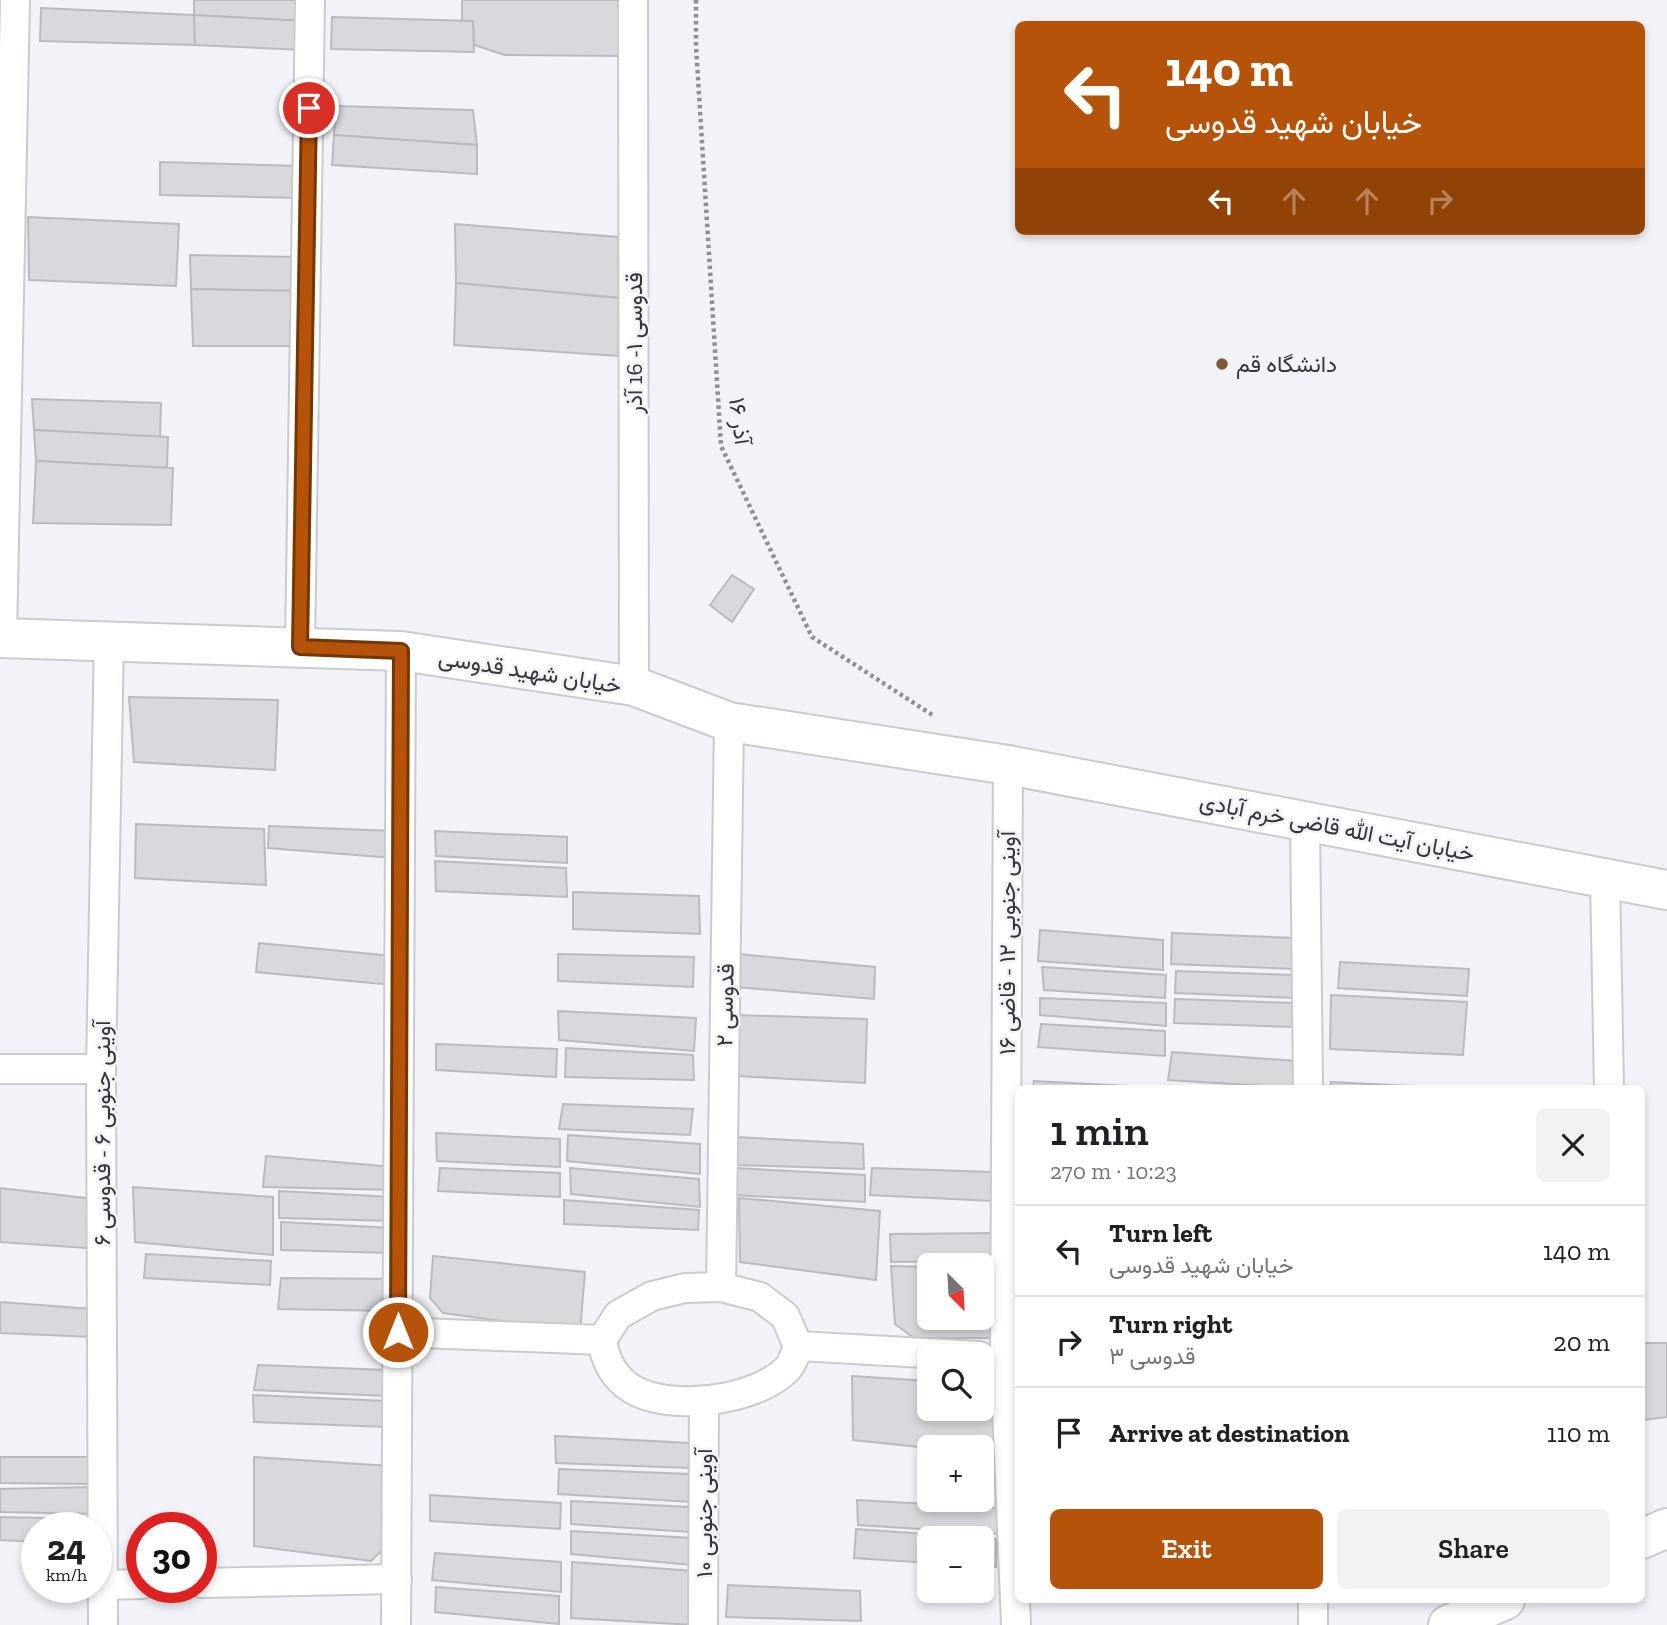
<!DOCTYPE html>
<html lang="en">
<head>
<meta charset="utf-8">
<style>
  body { margin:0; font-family:"Zilla Slab",Vazirmatn,serif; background:#f2f2f2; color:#202124; height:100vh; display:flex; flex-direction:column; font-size:26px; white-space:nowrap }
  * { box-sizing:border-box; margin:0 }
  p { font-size:23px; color:#757577 }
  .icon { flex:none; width:38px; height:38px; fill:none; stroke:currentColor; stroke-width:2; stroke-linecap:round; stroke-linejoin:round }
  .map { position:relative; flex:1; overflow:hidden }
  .side { position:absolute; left:1015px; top:1085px; width:630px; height:518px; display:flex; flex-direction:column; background:#fff; border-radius:10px; box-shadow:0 4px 10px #0003 }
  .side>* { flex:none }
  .guide { position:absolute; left:1015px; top:21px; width:630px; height:214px; border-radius:10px; box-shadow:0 4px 10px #0003; background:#b45309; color:#fff; overflow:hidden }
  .needle { width:46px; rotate:156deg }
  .buttons { position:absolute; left:917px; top:1253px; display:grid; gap:14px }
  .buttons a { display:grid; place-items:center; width:77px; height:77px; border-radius:10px; background:#fff; box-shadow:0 4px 10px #0003; font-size:35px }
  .speed { position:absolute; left:21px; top:1512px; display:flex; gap:14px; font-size:35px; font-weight:700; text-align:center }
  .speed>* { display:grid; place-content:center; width:91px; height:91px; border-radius:50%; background:#fff; box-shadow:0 4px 10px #0003; line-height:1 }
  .speed small { font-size:18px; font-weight:400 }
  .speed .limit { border:10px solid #d22; background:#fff; color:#111 }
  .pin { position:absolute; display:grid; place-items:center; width:60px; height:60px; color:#fff; margin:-30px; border:4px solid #fff; border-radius:50%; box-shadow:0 2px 7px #0007 }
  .me { position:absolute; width:77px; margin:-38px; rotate:0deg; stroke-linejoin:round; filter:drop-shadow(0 0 5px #0008) }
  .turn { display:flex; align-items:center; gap:24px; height:147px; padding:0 35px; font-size:32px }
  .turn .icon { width:91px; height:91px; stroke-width:2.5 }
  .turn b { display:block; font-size:49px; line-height:60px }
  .lanes { display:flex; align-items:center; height:66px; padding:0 35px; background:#0003; justify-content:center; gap:35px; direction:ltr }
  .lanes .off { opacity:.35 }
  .round { display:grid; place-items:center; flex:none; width:74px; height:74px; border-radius:10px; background:#f2f2f2 }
  .summary { display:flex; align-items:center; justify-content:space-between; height:119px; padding:0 35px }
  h1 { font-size:42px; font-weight:600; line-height:52px }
  .primary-button { display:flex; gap:14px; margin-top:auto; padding:14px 35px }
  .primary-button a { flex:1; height:80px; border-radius:10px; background:#b45309; color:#fff; font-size:28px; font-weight:600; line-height:80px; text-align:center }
  .primary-button a+a { background:#f2f2f2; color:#202124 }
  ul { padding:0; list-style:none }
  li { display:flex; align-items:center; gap:21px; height:91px; padding:0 35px; border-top:2px solid #e0e0e0 }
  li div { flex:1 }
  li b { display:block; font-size:26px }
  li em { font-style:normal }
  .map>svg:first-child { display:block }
  .building { fill:#d7d9dd; stroke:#babbbf; stroke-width:2 }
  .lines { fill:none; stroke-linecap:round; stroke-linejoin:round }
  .street-casing { stroke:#cacbcf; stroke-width:32 }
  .secondary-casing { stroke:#cacbcf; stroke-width:42 }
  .primary-casing { stroke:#cacbcf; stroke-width:42 }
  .path { stroke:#8f9093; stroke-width:4.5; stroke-dasharray:3.5 3.5; stroke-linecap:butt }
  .street { stroke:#fff; stroke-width:28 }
  .secondary { stroke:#fff; stroke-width:38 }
  .primary { stroke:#fff; stroke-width:38 }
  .route-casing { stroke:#753606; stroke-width:18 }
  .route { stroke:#b45309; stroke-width:12 }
  .poi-dot { fill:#7c5b32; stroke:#f2f3f8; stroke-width:2.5 }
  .labels { text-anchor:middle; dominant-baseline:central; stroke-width:5; stroke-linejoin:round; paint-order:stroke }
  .street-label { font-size:23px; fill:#363638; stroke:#f2f3f8 }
  .poi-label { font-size:23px; fill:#363638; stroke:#f2f3f8; text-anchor:start }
</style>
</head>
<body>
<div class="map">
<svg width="1667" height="1625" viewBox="0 0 1667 1625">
  <rect width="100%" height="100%" fill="#f2f3f8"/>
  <!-- building -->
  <g class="building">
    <path d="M 194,0 L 303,0 L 304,21 L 194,15 Z"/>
    <path d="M 462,0 L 625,0 L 626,56 L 505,55 L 474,45 L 473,21 L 462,21 Z"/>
    <path d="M 41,8 L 194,15 L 195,45 L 40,41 Z"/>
    <path d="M 194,15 L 304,21 L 302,50 L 195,45 Z"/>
    <path d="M 332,17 L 473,21 L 474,52 L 331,49 Z"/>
    <path d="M 336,106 L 473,110 L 477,145 L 334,135 Z"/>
    <path d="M 334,135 L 477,145 L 477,174 L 332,165 Z"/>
    <path d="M 160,162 L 302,166 L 302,198 L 160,195 Z"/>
    <path d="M 28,217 L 179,224 L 176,286 L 29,280 Z"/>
    <path d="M 455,224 L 618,237 L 619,298 L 456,283 Z"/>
    <path d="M 190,255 L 301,257 L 300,291 L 191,289 Z"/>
    <path d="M 456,283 L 619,298 L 618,356 L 454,345 Z"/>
    <path d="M 191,289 L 300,291 L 300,346 L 193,346 Z"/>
    <path d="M 32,399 L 161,403 L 160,437 L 34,430 Z"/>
    <path d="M 34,430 L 168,437 L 167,468 L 36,461 Z"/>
    <path d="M 36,461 L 173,468 L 171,525 L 33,523 Z"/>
    <path d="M 732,575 L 754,589 L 732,622 L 710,605 Z"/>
    <path d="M 129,697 L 278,700 L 275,770 L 134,762 Z"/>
    <path d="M 136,824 L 264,829 L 266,885 L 135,878 Z"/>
    <path d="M 269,826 L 393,831 L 393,858 L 268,848 Z"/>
    <path d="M 435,831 L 567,837 L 567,863 L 436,856 Z"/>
    <path d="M 435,861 L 566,868 L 567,897 L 436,891 Z"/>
    <path d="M 573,892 L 699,896 L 700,934 L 573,929 Z"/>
    <path d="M 1040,930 L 1163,940 L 1163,970 L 1038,961 Z"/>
    <path d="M 1172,933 L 1295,938 L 1295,969 L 1171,964 Z"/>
    <path d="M 259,943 L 392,956 L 392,985 L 256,972 Z"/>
    <path d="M 558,954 L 694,957 L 693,987 L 558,981 Z"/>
    <path d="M 738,954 L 875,967 L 874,999 L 736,987 Z"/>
    <path d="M 1340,962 L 1469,969 L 1467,996 L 1338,988 Z"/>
    <path d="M 1042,967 L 1166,975 L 1165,998 L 1044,990 Z"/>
    <path d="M 1176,971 L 1295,975 L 1294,998 L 1175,993 Z"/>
    <path d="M 1331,995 L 1467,1002 L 1463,1055 L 1330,1049 Z"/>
    <path d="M 1040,998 L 1166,1003 L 1166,1026 L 1040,1015 Z"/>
    <path d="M 1175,999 L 1294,1003 L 1292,1027 L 1174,1023 Z"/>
    <path d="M 558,1011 L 696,1018 L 694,1051 L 559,1040 Z"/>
    <path d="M 734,1015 L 867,1019 L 865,1083 L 735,1076 Z"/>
    <path d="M 1041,1024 L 1165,1031 L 1165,1056 L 1038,1047 Z"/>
    <path d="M 436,1044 L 557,1049 L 556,1077 L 436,1070 Z"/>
    <path d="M 566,1048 L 693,1055 L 694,1080 L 565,1077 Z"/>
    <path d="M 1172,1052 L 1296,1061 L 1295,1088 L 1168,1080 Z"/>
    <path d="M 1034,1081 L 1165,1088 L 1033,1088 Z"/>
    <path d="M 1331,1082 L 1452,1088 L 1330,1088 Z"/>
    <path d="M 563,1104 L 693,1109 L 690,1135 L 559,1129 Z"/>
    <path d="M 436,1133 L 560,1139 L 560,1167 L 437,1161 Z"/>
    <path d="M 568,1135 L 700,1144 L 700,1174 L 567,1161 Z"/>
    <path d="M 736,1137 L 863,1144 L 864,1169 L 736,1165 Z"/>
    <path d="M 266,1156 L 394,1167 L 394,1190 L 263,1187 Z"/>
    <path d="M 440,1168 L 560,1173 L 560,1197 L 438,1191 Z"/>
    <path d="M 570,1168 L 699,1179 L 700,1207 L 571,1194 Z"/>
    <path d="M 735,1168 L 865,1175 L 865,1202 L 732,1195 Z"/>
    <path d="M 872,1168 L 993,1172 L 992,1201 L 870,1195 Z"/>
    <path d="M 133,1187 L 273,1197 L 273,1255 L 135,1242 Z"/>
    <path d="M 0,1188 L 102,1200 L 100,1249 L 0,1242 Z"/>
    <path d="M 279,1191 L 393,1197 L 392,1221 L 279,1218 Z"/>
    <path d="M 739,1198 L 880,1211 L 876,1280 L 740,1262 Z"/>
    <path d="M 564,1200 L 699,1210 L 698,1230 L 564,1224 Z"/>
    <path d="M 281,1222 L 392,1228 L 391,1253 L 281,1250 Z"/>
    <path d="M 997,1233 L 995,1261 L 891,1262 L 890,1234 Z"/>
    <path d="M 146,1254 L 271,1261 L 270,1285 L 144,1278 Z"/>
    <path d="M 433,1256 L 585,1272 L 580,1332 L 443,1313 L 430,1298 Z"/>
    <path d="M 891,1266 L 929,1267 L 929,1318 L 982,1318 L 982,1268 L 1000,1269 L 998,1338 L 914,1338 L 895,1324 Z"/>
    <path d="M 281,1278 L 392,1279 L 393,1311 L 278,1309 Z"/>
    <path d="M 0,1302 L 92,1309 L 93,1337 L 0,1333 Z"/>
    <path d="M 1642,1343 L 1667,1343 L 1667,1417 L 1642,1420 Z"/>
    <path d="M 258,1365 L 388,1370 L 386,1396 L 254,1390 Z"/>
    <path d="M 852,1376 L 929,1381 L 929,1409 L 982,1409 L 982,1385 L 995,1386 L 996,1454 L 982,1453 L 982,1447 L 929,1448 L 853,1440 Z"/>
    <path d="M 253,1395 L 387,1401 L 387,1427 L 254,1422 Z"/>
    <path d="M 555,1436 L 690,1443 L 690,1468 L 556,1463 Z"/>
    <path d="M 0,1457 L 89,1457 L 90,1484 L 0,1483 Z"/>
    <path d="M 254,1457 L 390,1466 L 390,1543 L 371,1561 L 254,1546 Z"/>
    <path d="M 559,1469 L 690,1474 L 692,1502 L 558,1494 Z"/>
    <path d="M 92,1487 L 93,1514 L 0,1512 L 0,1489 Z"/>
    <path d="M 430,1495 L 561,1503 L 560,1529 L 430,1521 Z"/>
    <path d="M 857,1500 L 997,1508 L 998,1534 L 858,1525 Z"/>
    <path d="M 571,1501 L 689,1507 L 690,1532 L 571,1524 Z"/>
    <path d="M 0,1517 L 91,1519 L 91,1528 L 37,1528 L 37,1542 L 0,1540 Z"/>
    <path d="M 856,1529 L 996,1539 L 996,1567 L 982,1566 L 982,1538 L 929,1538 L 929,1563 L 854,1558 Z"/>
    <path d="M 571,1531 L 692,1538 L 692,1565 L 571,1554 Z"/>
    <path d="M 435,1553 L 561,1562 L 561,1592 L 432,1580 Z"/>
    <path d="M 572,1562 L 694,1571 L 694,1625 L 571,1618 Z"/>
    <path d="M 728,1585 L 860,1591 L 861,1621 L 726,1617 Z"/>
    <path d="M 436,1587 L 559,1596 L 559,1624 L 435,1612 Z"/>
  </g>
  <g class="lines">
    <!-- street casing -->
    <g class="street-casing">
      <g id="street">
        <path d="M 633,0 L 634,686"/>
        <path d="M 2,638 L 15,0"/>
        <path d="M 300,647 L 310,0"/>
        <path d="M 1008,765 L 1005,1358 L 1016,1625"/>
        <path d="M 1305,821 L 1308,1088"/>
        <path d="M 1605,878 L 1609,1088"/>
        <path d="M 0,1069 L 101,1069"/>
        <path d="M 721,1287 L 729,722"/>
        <path d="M 721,1287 L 760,1297 L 785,1316 L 798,1346 C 795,1354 792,1365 786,1370 C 755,1401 670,1412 632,1389 C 614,1378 605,1360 602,1340 L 618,1315 L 652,1296 L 685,1288 Z"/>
        <path d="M 398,1332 L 602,1340"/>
        <path d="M 798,1346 L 979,1356"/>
        <path d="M 201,1583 L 397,1579"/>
        <path d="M 103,1585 L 142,1584"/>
        <path d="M 1313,1600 L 1313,1625"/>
        <path d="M 103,1625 L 101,1069 L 109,640"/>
        <path d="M 396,1625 L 401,651"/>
        <path d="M 703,1625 L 704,1401"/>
      </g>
    </g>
    <!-- secondary casing -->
    <g class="secondary-casing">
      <path id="secondary" d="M 0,638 L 401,651 L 634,686 L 729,722 L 1008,765 L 1667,890"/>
    </g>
    <!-- primary casing -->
    <g class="primary-casing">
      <g id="primary">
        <path d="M 1642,1539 L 1667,1528"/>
        <path d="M 1448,1625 L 1505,1600"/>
      </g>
    </g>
    <!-- path -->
    <path class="path" d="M 696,0 L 696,46 L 721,446 L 812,637 L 934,716"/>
    <!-- street -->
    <use href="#street" class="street"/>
    <!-- secondary -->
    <use href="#secondary" class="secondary"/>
    <!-- primary -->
    <use href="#primary" class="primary"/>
  </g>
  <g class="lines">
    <!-- route casing -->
    <g class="route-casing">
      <path id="route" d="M 309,108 L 300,647 L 401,651 L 398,1332"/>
    </g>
    <!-- route -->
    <use href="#route" class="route"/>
  </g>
  <!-- markers -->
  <circle class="poi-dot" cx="1222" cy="364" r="7"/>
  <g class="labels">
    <!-- street labels -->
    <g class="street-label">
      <text transform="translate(634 343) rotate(-90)">قدوسی ۱- 16 آذر</text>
      <text transform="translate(740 421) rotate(82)">۱۶ آذر</text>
      <text transform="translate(530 671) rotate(9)">خیابان شهید قدوسی</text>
      <text transform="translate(1337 827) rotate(11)">خیابان آیت الله قاضی خرم آبادی</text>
      <text transform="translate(1007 943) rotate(-90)">آوینی جنوبی ۱۲ - قاضی ۱۶</text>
      <text transform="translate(725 1005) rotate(-89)">قدوسی ۲</text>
      <text transform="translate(102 1133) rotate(-90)">آوینی جنوبی ۶ - قدوسی ۶</text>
      <text transform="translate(704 1513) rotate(-90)">آوینی جنوبی ۱۰</text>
    </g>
    <!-- poi labels -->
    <g class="poi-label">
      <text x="1236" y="364">دانشگاه قم</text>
    </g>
  </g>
</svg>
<div class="buttons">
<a><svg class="needle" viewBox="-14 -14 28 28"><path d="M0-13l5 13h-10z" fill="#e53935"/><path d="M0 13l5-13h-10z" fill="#757577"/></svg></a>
<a><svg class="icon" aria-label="search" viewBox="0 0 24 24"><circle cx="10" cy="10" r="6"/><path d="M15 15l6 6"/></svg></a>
<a>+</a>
<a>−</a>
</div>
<div class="speed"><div>24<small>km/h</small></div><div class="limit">30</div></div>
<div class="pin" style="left:309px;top:108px;background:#d93025"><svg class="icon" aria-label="arrive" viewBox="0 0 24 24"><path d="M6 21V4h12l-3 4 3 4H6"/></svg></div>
<svg class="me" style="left:398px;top:1332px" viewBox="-20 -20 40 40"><circle r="17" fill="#b45309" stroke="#fff" stroke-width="3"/><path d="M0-11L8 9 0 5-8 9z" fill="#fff"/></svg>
<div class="guide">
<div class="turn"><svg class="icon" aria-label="left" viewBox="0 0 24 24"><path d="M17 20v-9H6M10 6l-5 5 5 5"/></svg><div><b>140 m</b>خیابان شهید قدوسی</div></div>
<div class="lanes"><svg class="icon" aria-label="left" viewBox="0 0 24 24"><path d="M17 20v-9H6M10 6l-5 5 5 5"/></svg><svg class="icon off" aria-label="ahead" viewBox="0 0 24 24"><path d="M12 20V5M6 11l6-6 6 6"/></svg><svg class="icon off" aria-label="ahead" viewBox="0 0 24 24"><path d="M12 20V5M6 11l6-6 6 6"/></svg><svg class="icon off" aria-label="right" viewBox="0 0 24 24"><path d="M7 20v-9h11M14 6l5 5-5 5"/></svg></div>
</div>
<section class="side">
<div class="summary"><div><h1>1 min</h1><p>270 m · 10:23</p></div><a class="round"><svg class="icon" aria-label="close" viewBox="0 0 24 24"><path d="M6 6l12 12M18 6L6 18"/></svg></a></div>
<ul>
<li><svg class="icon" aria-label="left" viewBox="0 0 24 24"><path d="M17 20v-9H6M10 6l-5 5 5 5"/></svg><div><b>Turn left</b><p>خیابان شهید قدوسی</p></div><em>140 m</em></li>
<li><svg class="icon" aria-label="right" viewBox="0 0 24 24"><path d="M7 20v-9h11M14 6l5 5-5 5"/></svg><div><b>Turn right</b><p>قدوسی ۳</p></div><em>20 m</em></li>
<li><svg class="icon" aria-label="arrive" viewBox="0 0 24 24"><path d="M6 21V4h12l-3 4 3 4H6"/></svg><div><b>Arrive at destination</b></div><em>110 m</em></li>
</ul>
<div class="primary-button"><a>Exit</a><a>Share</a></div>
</section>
</div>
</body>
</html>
